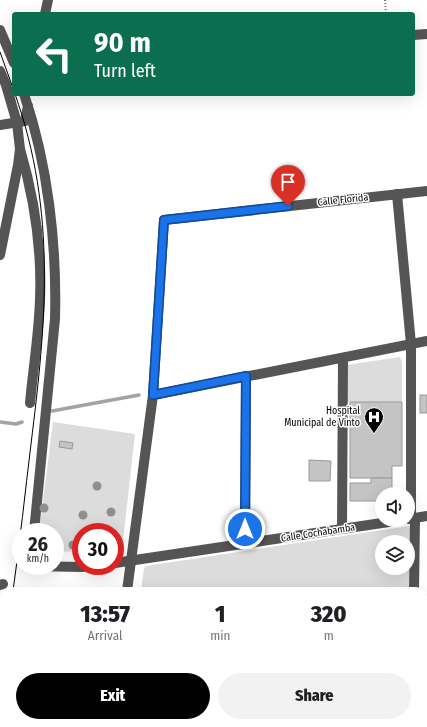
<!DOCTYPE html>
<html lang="en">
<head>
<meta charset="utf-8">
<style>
  body { margin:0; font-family:"Fira Sans Condensed",sans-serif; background:#f2f2f2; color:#202124; height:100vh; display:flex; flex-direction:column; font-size:15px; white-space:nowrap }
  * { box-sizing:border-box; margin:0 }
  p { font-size:13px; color:#757577 }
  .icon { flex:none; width:22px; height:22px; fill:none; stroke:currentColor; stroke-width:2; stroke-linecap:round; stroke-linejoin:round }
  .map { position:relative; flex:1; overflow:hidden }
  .drawer { position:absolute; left:0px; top:587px; width:427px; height:140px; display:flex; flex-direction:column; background:#fff; border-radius:12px 12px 0 0; box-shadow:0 4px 16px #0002 }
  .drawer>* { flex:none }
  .top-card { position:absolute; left:12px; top:12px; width:403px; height:84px; border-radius:4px; box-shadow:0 4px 16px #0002; background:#0b6e4f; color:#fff; overflow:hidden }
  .fabs { position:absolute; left:375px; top:487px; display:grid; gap:8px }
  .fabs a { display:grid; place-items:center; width:40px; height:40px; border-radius:50%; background:#fff; box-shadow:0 4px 16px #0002; font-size:20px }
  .speed { position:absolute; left:12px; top:523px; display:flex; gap:8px; font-size:20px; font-weight:700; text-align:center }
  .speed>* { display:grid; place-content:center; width:52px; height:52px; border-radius:50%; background:#fff; box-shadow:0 4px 16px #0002; line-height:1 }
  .speed small { font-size:10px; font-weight:400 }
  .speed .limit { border:6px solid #d22; background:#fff; color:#111 }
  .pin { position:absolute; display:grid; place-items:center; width:34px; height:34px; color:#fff; margin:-41px -17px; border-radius:50% 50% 50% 0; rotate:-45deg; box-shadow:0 0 4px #0007 }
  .pin .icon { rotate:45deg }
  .me { position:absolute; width:44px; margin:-22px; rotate:0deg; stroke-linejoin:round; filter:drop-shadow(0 0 3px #0008) }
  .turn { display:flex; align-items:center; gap:14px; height:84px; padding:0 16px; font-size:18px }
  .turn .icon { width:52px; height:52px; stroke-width:2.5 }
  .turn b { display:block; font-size:28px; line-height:34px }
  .eta { display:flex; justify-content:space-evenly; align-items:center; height:68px; text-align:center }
  .eta b { font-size:24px; font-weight:800; line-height:28px }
  .action { display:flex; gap:8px; margin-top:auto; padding:8px 16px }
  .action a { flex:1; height:46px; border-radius:24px; background:#000; color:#fff; font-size:16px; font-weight:800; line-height:46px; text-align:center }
  .action a+a { background:#f2f2f2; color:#202124 }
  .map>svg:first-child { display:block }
  .green { fill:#dcdcdc; fill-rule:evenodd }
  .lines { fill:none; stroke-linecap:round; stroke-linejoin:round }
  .stream { stroke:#a3a3a3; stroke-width:3.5 }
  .building { fill:#c4c4c4; stroke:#999 }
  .path { stroke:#777; stroke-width:2; stroke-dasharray:1 2; stroke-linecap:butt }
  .minor { stroke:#555; stroke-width:10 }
  .tram { stroke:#000; stroke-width:1 }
  .tree { fill:#8f8f8f }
  .route-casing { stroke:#114b97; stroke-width:10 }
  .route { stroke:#1a73e8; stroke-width:7 }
  .labels { text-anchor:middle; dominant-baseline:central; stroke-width:3; stroke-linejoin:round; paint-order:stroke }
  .street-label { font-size:10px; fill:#000; stroke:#fff }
  .poi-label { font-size:10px; fill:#000; stroke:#fff; text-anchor:end }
</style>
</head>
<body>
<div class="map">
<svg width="427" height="727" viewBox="0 0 427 727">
  <rect width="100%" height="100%" fill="#fff"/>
  <!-- green -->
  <g class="green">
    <path d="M 400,357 L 402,362 L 402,402 L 347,402 L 347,365 Z"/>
    <path d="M 53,422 L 135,434 L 122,550 L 115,551 L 115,532 L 81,532 L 81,551 L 55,552 L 55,532 L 39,532 Z"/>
    <path d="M 409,526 L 411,529 L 410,591 L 141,591 L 144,568 L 146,566 ZM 382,542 L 408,542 L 408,568 L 382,568 Z"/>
  </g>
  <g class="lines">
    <!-- stream -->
    <g class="stream">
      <path d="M 52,411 L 139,395"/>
      <path d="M 0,422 L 16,424 L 22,422"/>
    </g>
  </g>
  <!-- building -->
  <g class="building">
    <rect x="420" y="395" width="7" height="18"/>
    <path d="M 350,402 L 402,402 L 402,466 L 392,466 L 392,478 L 350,478 Z"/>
    <path d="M 60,441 L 73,443 L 72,449 L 59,447 Z"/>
    <path d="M 309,460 L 331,461 L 330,481 L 309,481 Z"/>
    <path d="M 371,478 L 392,478 L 392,494 L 382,494 L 382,501 L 350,501 L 350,483 L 371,483 Z"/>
    <path d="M 59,723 L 102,723 L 102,727 L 58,727 Z"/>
  </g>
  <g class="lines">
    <!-- path -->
    <path class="path" d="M 385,0 L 386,14"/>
    <!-- minor -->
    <g class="minor">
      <path d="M 45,14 L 48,0"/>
      <path d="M 0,30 L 14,63"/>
      <path d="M 413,35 L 427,34"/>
      <path d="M 0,71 L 6,85 L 17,123 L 20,149 L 18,165 L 0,255"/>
      <path d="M 24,94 C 48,164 57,245 55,319 L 34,532"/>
      <path d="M 0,125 L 25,121 L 28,106"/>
      <path d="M 20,149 C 34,197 42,248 40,299 C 39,334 33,369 30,403"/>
      <path d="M 397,194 L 411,344 L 411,519"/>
      <path d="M 153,395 L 427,341"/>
      <path d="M 409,519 L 427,516"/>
      <path d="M 342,529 L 343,359"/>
      <path d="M 245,544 L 246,376"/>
      <path d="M 115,563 L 402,520"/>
      <path d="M 30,566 L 82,567 L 92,566"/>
      <path d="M 0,585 L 3,584"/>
      <path d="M 127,591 L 153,395 L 164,220 L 427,191"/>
      <path d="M 414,591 L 415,518"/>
      <path d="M 423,715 L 427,715"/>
      <path d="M 110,726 L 192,723"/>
    </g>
    <!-- tram -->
    <g class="tram">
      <path d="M 0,52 L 14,91"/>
      <path d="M 13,591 C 20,542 25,493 31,444 C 46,323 57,212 15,94"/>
      <path d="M 0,691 L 4,661"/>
    </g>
  </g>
  <!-- trees -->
  <g class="tree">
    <circle cx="97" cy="486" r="4.5"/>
    <circle cx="44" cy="508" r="4.5"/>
    <circle cx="111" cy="512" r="4.5"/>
    <circle cx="83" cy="515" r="4.5"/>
    <circle cx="73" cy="545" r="4.5"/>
  </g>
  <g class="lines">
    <!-- route casing -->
    <g class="route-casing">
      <path id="route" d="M 245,529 L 246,376 L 153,395 L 164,220 L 288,206"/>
    </g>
    <!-- route -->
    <use href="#route" class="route"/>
  </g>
  <!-- icons -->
  <defs>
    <g id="hospital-pin" transform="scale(1)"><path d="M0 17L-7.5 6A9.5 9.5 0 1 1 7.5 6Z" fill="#000" stroke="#fff"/><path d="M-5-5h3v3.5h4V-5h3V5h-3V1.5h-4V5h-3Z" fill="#fff"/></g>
  </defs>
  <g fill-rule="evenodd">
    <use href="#hospital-pin" x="374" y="417"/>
  </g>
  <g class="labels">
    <!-- street labels -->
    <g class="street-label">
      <text transform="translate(343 200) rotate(-6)">Calle Florida</text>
      <text transform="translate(318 533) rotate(-9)">Calle Cochabamba</text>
    </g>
    <!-- poi labels -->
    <g class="poi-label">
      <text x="360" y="411">Hospital<tspan x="360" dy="12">Municipal de Vinto</tspan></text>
    </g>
  </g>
</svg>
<div class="fabs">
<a><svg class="icon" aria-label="sound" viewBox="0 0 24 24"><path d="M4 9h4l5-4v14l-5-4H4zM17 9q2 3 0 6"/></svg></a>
<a><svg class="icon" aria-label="layers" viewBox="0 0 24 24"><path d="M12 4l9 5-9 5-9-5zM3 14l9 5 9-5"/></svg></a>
</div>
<div class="speed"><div>26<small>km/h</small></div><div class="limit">30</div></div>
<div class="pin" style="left:288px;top:206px;background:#d93025"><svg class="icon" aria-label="arrive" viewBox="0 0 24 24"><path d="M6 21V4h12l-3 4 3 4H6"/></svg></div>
<svg class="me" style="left:245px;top:529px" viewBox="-20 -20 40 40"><circle r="17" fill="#1a73e8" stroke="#fff" stroke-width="3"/><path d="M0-11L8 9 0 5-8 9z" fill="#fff"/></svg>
<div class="top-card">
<div class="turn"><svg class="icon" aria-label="left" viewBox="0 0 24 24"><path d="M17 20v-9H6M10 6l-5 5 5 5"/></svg><div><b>90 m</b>Turn left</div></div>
</div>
<section class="drawer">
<div class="eta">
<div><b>13:57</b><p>Arrival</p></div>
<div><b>1</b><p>min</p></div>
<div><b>320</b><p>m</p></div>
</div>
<div class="action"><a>Exit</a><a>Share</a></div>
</section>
</div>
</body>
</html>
